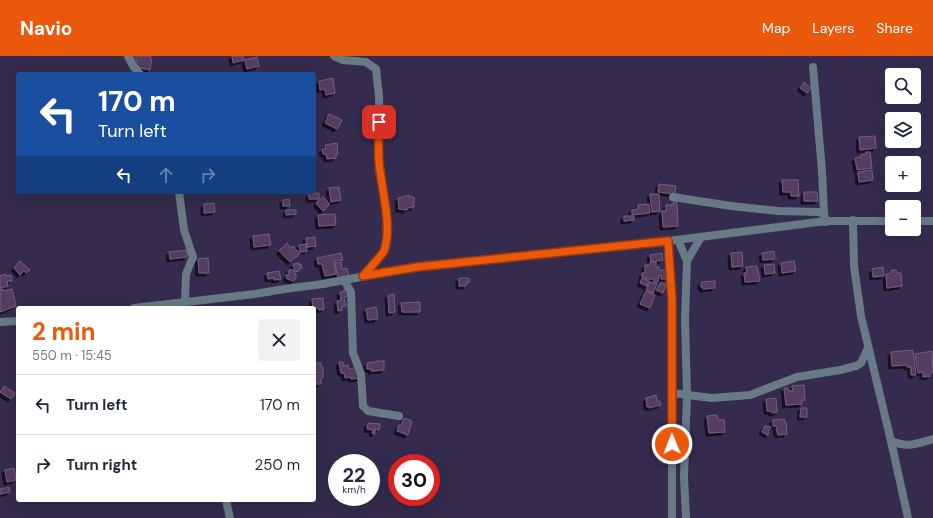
<!DOCTYPE html>
<html lang="en">
<head>
<meta charset="utf-8">
<style>
  body { margin:0; font-family:"DM Sans",sans-serif; background:#f2f2f3; color:#1f2937; height:100vh; display:flex; flex-direction:column; font-size:15px; white-space:nowrap }
  * { box-sizing:border-box; margin:0 }
  p { font-size:13px; color:#747a83 }
  .icon { flex:none; width:22px; height:22px; fill:none; stroke:currentColor; stroke-width:2; stroke-linecap:round; stroke-linejoin:round }
  .map { position:relative; flex:1; overflow:hidden }
  .details { position:absolute; left:16px; top:250px; width:300px; height:196px; display:flex; flex-direction:column; background:#fff; border-radius:4px; box-shadow:0 4px 16px #0002 }
  .details>* { flex:none }
  .hud { position:absolute; left:16px; top:16px; width:300px; height:122px; border-radius:4px; box-shadow:0 4px 16px #0002; background:#1a4fa0; color:#fff; overflow:hidden }
  .buttons { position:absolute; left:885px; top:12px; display:grid; gap:8px }
  .buttons a { display:grid; place-items:center; width:36px; height:36px; border-radius:4px; background:#fff; box-shadow:0 4px 16px #0002; font-size:20px }
  .speed { position:absolute; left:328px; top:398px; display:flex; gap:8px; font-size:20px; font-weight:700; text-align:center }
  .speed>* { display:grid; place-content:center; width:52px; height:52px; border-radius:50%; background:#fff; box-shadow:0 4px 16px #0002; line-height:1 }
  .speed small { font-size:10px; font-weight:400 }
  .speed .limit { border:6px solid #d22; background:#fff; color:#111 }
  .pin { position:absolute; display:grid; place-items:center; width:34px; height:34px; color:#fff; margin:-17px; border-radius:8px; box-shadow:0 2px 6px #0006 }
  .me { position:absolute; width:44px; margin:-22px; rotate:359deg; stroke-linejoin:round; filter:drop-shadow(0 0 3px #0008) }
  .turn { display:flex; align-items:center; gap:14px; height:84px; padding:0 16px; font-size:18px }
  .turn .icon { width:52px; height:52px; stroke-width:2.5 }
  .turn b { display:block; font-size:28px; line-height:34px }
  .lanes { display:flex; align-items:center; height:38px; padding:0 16px; background:#0003; justify-content:center; gap:20px; direction:ltr }
  .lanes .off { opacity:.35 }
  .round { display:grid; place-items:center; flex:none; width:42px; height:42px; border-radius:4px; background:#f2f2f3 }
  .headline { display:flex; align-items:center; justify-content:space-between; height:68px; padding:0 16px }
  h1 { font-size:24px; font-weight:700; line-height:30px; color:#ea580c }
  ul { padding:0; list-style:none }
  li { display:flex; align-items:center; gap:12px; height:60px; padding:0 16px; border-top:1px solid #e0e1e3 }
  li div { flex:1 }
  li b { display:block; font-size:15px }
  li em { font-style:normal }
  header { display:flex; align-items:center; gap:24px; box-sizing:border-box; height:56px; padding:0 20px; background:#ea580c; color:#fff }
  header strong { font-size:19px }
  nav { display:flex; gap:22px; margin-inline-start:auto; font-size:14px }
  .map>svg:first-child { display:block }
  .building { fill:#553e60; stroke:#745c80; filter:url(#shadow) }
  .lines { fill:none; stroke-linecap:round; stroke-linejoin:round }
  .minor { stroke:#677a85; stroke-width:8 }
  .route-casing { stroke:#983908; stroke-width:10 }
  .route { stroke:#ea580c; stroke-width:7 }
</style>
</head>
<body>
<header>
<strong>Navio</strong>
<nav><a>Map</a><a>Layers</a><a>Share</a></nav>
</header>
<div class="map">
<svg width="933" height="462" viewBox="0 0 933 462">
  <defs>
    <filter id="shadow"><feDropShadow dx="-3" dy="3" stdDeviation="0" flood-color="#0009"/></filter>
  </defs>
  <rect width="100%" height="100%" fill="#342b4e"/>
  <!-- building -->
  <g class="building">
    <path d="M 132,0 L 151,0 L 150,3 L 152,3 L 150,14 L 136,11 L 137,5 L 132,5 Z"/>
    <path d="M 232,0 L 243,0 L 244,4 L 233,7 Z"/>
    <path d="M 257,1 L 259,10 L 247,13 L 245,4 Z"/>
    <path d="M 333,22 L 335,37 L 326,39 L 325,33 L 320,34 L 319,25 Z"/>
    <path d="M 804,26 L 811,32 L 807,37 L 800,32 Z"/>
    <path d="M 329,58 L 342,64 L 337,73 L 325,67 Z"/>
    <path d="M 875,80 L 876,92 L 860,94 L 859,81 Z"/>
    <path d="M 337,87 L 338,98 L 336,98 L 336,102 L 327,103 L 326,98 L 323,98 L 322,93 L 326,93 L 325,89 Z"/>
    <path d="M 866,96 L 870,96 L 872,112 L 857,114 L 855,102 L 861,101 L 861,99 L 866,98 Z"/>
    <path d="M 872,114 L 873,124 L 859,126 L 858,116 Z"/>
    <path d="M 782,124 L 798,124 L 799,140 L 791,140 L 791,136 L 783,136 Z"/>
    <path d="M 659,128 L 676,130 L 675,138 L 658,136 Z"/>
    <path d="M 339,131 L 341,144 L 331,146 L 329,132 Z"/>
    <path d="M 804,136 L 817,136 L 818,145 L 804,145 Z"/>
    <path d="M 319,137 L 319,143 L 309,143 L 309,138 Z"/>
    <path d="M 650,138 L 659,138 L 660,155 L 652,156 Z"/>
    <path d="M 409,139 L 410,141 L 414,141 L 414,151 L 407,152 L 407,154 L 399,153 L 398,142 Z"/>
    <path d="M 323,141 L 330,148 L 323,155 L 316,147 Z"/>
    <path d="M 289,143 L 290,150 L 283,150 L 283,144 Z"/>
    <path d="M 673,146 L 677,146 L 678,170 L 663,171 L 662,155 L 666,155 L 666,149 L 673,149 Z"/>
    <path d="M 214,147 L 215,156 L 204,157 L 204,148 Z"/>
    <path d="M 649,148 L 650,157 L 632,159 L 632,154 L 638,153 L 638,149 Z"/>
    <path d="M 286,154 L 296,154 L 296,158 L 286,159 Z"/>
    <path d="M 335,158 L 336,169 L 319,170 L 318,159 Z"/>
    <path d="M 624,160 L 634,160 L 634,164 L 624,165 Z"/>
    <path d="M 269,178 L 271,189 L 254,191 L 253,180 Z"/>
    <path d="M 315,181 L 316,190 L 307,191 L 306,182 Z"/>
    <path d="M 287,187 L 291,192 L 293,190 L 300,198 L 290,206 L 279,195 Z"/>
    <path d="M 306,188 L 307,195 L 300,196 L 299,189 Z"/>
    <path d="M 187,194 L 187,201 L 170,203 L 169,196 Z"/>
    <path d="M 774,195 L 775,203 L 763,204 L 762,197 Z"/>
    <path d="M 742,196 L 743,210 L 732,211 L 731,197 Z"/>
    <path d="M 341,197 L 343,204 L 334,205 L 336,218 L 325,220 L 322,208 L 318,208 L 317,202 Z"/>
    <path d="M 662,197 L 663,204 L 651,206 L 650,199 Z"/>
    <path d="M 208,202 L 209,217 L 199,217 L 198,203 Z"/>
    <path d="M 20,205 L 30,214 L 26,217 L 24,215 L 20,219 L 14,212 Z"/>
    <path d="M 794,205 L 796,215 L 782,217 L 781,207 Z"/>
    <path d="M 341,206 L 342,213 L 347,212 L 349,221 L 338,223 L 335,207 Z"/>
    <path d="M 650,206 L 656,206 L 656,211 L 659,211 L 659,214 L 667,214 L 667,223 L 661,223 L 661,220 L 659,219 L 658,226 L 654,226 L 654,223 L 645,223 L 645,221 L 642,221 L 642,217 L 645,217 L 645,209 L 650,209 Z"/>
    <path d="M 299,207 L 299,209 L 301,208 L 302,212 L 299,213 L 299,215 L 295,216 L 293,208 Z"/>
    <path d="M 774,208 L 775,217 L 765,218 L 764,209 Z"/>
    <path d="M 757,210 L 760,225 L 745,226 L 744,217 L 747,217 L 746,211 Z"/>
    <path d="M 883,211 L 884,220 L 873,221 L 872,213 Z"/>
    <path d="M 289,214 L 293,214 L 294,218 L 296,218 L 296,223 L 294,223 L 294,225 L 287,223 L 286,219 L 289,219 Z"/>
    <path d="M 891,214 L 896,214 L 897,217 L 901,217 L 902,230 L 887,232 L 886,218 L 891,217 Z"/>
    <path d="M 279,215 L 281,223 L 274,224 L 274,222 L 268,223 L 267,217 Z"/>
    <path d="M 6,218 L 6,220 L 11,219 L 12,225 L 7,225 L 8,230 L 0,232 L 0,220 Z"/>
    <path d="M 459,222 L 469,222 L 469,227 L 466,227 L 466,230 L 459,230 Z"/>
    <path d="M 642,222 L 649,225 L 647,230 L 640,227 Z"/>
    <path d="M 715,225 L 715,232 L 703,233 L 702,231 L 701,231 L 701,228 L 702,226 Z"/>
    <path d="M 650,226 L 657,228 L 653,237 L 646,234 Z"/>
    <path d="M 661,226 L 666,228 L 663,237 L 656,234 Z"/>
    <path d="M 347,232 L 348,240 L 344,241 L 346,250 L 342,251 L 342,254 L 338,255 L 337,245 L 341,244 L 340,236 L 344,236 L 344,233 Z"/>
    <path d="M 0,233 L 3,233 L 4,235 L 12,233 L 16,250 L 0,256 Z"/>
    <path d="M 646,235 L 655,239 L 650,252 L 640,248 Z"/>
    <path d="M 394,238 L 395,256 L 389,257 L 388,239 Z"/>
    <path d="M 323,242 L 324,253 L 319,254 L 319,252 L 313,252 L 312,243 Z"/>
    <path d="M 420,246 L 420,256 L 402,256 L 401,247 Z"/>
    <path d="M 376,251 L 378,263 L 368,264 L 366,253 Z"/>
    <path d="M 913,294 L 916,319 L 911,319 L 911,311 L 907,311 L 907,309 L 892,310 L 891,296 Z"/>
    <path d="M 932,295 L 933,316 L 930,317 L 930,320 L 923,321 L 923,316 L 918,317 L 915,298 Z"/>
    <path d="M 376,305 L 384,305 L 384,314 L 371,315 L 371,313 L 367,313 L 367,307 L 376,306 Z"/>
    <path d="M 339,306 L 343,306 L 343,310 L 348,309 L 349,313 L 358,311 L 360,322 L 351,323 L 351,321 L 345,322 L 344,317 L 341,317 Z"/>
    <path d="M 314,307 L 321,307 L 321,311 L 323,311 L 323,322 L 321,322 L 321,328 L 314,328 Z"/>
    <path d="M 804,329 L 805,344 L 802,344 L 802,348 L 786,349 L 784,332 L 788,332 L 789,335 L 793,335 L 792,330 Z"/>
    <path d="M 4,330 L 15,337 L 11,343 L 0,336 Z"/>
    <path d="M 656,339 L 657,345 L 660,345 L 661,349 L 649,352 L 649,350 L 647,351 L 646,342 Z"/>
    <path d="M 776,342 L 777,356 L 772,357 L 771,355 L 767,355 L 766,343 Z"/>
    <path d="M 801,352 L 807,352 L 807,361 L 800,361 Z"/>
    <path d="M 717,359 L 718,364 L 724,364 L 725,376 L 709,377 L 707,360 Z"/>
    <path d="M 404,362 L 412,365 L 408,379 L 397,375 L 399,369 L 401,369 Z"/>
    <path d="M 784,363 L 785,366 L 786,366 L 787,378 L 778,379 L 776,373 L 777,373 L 776,370 L 773,370 L 773,364 Z"/>
    <path d="M 368,367 L 380,368 L 379,374 L 375,373 L 375,378 L 372,377 L 373,374 L 367,373 Z"/>
    <path d="M 765,370 L 771,371 L 768,376 L 769,377 L 768,379 L 762,376 Z"/>
    <path d="M 14,412 L 16,424 L 7,426 L 5,414 Z"/>
    <path d="M 9,431 L 10,436 L 0,438 L 0,433 Z"/>
  </g>
  <g class="lines">
    <!-- minor -->
    <g class="minor">
      <path d="M 128,0 L 133,10 L 140,18"/>
      <path d="M 334,0 L 343,4 L 366,6 L 376,13 L 379,40 L 379,106 L 386,156 L 387,183 L 383,197 L 375,205 L 363,220"/>
      <path d="M 813,11 L 822,115 L 824,158"/>
      <path d="M 179,136 L 184,174 L 193,201 L 186,218 L 185,246"/>
      <path d="M 673,141 L 731,150 L 778,155 L 818,156 L 824,158 L 826,166"/>
      <path d="M 853,164 L 854,210 L 861,260 L 891,385 L 908,462"/>
      <path d="M 914,165 L 933,165"/>
      <path d="M 678,184 L 687,205"/>
      <path d="M 668,185 L 672,244 L 672,462"/>
      <path d="M 344,224 L 351,236 L 353,297 L 361,318 L 363,350 L 368,355 L 399,360"/>
      <path d="M 134,252 L 255,238 L 284,233 L 323,228 L 403,213 L 668,185 L 826,165 L 892,165"/>
      <path d="M 0,266 L 18,265"/>
      <path d="M 672,337 L 712,342 L 750,339 L 797,321 L 840,314 L 856,310 L 861,307 L 868,292"/>
      <path d="M 891,385 C 908,392 916,388 933,383"/>
      <path d="M 226,444 L 230,462"/>
      <path d="M 686,462 L 684,421 L 687,339 L 685,263 L 687,205 L 701,181"/>
    </g>
  </g>
  <g class="lines">
    <!-- route casing -->
    <g class="route-casing">
      <path id="route" d="M 379,66 C 379,80 378,93 379,106 C 381,132 393,170 384,195 C 383,198 367,215 363,220 L 417,211 L 668,185 L 672,244 L 672,388"/>
    </g>
    <!-- route -->
    <use href="#route" class="route"/>
  </g>
</svg>
<div class="buttons">
<a><svg class="icon" aria-label="search" viewBox="0 0 24 24"><circle cx="10" cy="10" r="6"/><path d="M15 15l6 6"/></svg></a>
<a><svg class="icon" aria-label="layers" viewBox="0 0 24 24"><path d="M12 4l9 5-9 5-9-5zM3 14l9 5 9-5"/></svg></a>
<a>+</a>
<a>−</a>
</div>
<div class="speed"><div>22<small>km/h</small></div><div class="limit">30</div></div>
<div class="pin" style="left:379px;top:66px;background:#d93025"><svg class="icon" aria-label="arrive" viewBox="0 0 24 24"><path d="M6 21V4h12l-3 4 3 4H6"/></svg></div>
<svg class="me" style="left:672px;top:388px" viewBox="-20 -20 40 40"><circle r="17" fill="#ea580c" stroke="#fff" stroke-width="3"/><path d="M0-11L8 9 0 5-8 9z" fill="#fff"/></svg>
<div class="hud">
<div class="turn"><svg class="icon" aria-label="left" viewBox="0 0 24 24"><path d="M17 20v-9H6M10 6l-5 5 5 5"/></svg><div><b>170 m</b>Turn left</div></div>
<div class="lanes"><svg class="icon" aria-label="left" viewBox="0 0 24 24"><path d="M17 20v-9H6M10 6l-5 5 5 5"/></svg><svg class="icon off" aria-label="ahead" viewBox="0 0 24 24"><path d="M12 20V5M6 11l6-6 6 6"/></svg><svg class="icon off" aria-label="right" viewBox="0 0 24 24"><path d="M7 20v-9h11M14 6l5 5-5 5"/></svg></div>
</div>
<section class="details">
<div class="headline"><div><h1>2 min</h1><p>550 m · 15:45</p></div><a class="round"><svg class="icon" aria-label="close" viewBox="0 0 24 24"><path d="M6 6l12 12M18 6L6 18"/></svg></a></div>
<ul>
<li><svg class="icon" aria-label="left" viewBox="0 0 24 24"><path d="M17 20v-9H6M10 6l-5 5 5 5"/></svg><div><b>Turn left</b></div><em>170 m</em></li>
<li><svg class="icon" aria-label="right" viewBox="0 0 24 24"><path d="M7 20v-9h11M14 6l5 5-5 5"/></svg><div><b>Turn right</b></div><em>250 m</em></li>
</ul>
</section>
</div>
</body>
</html>
